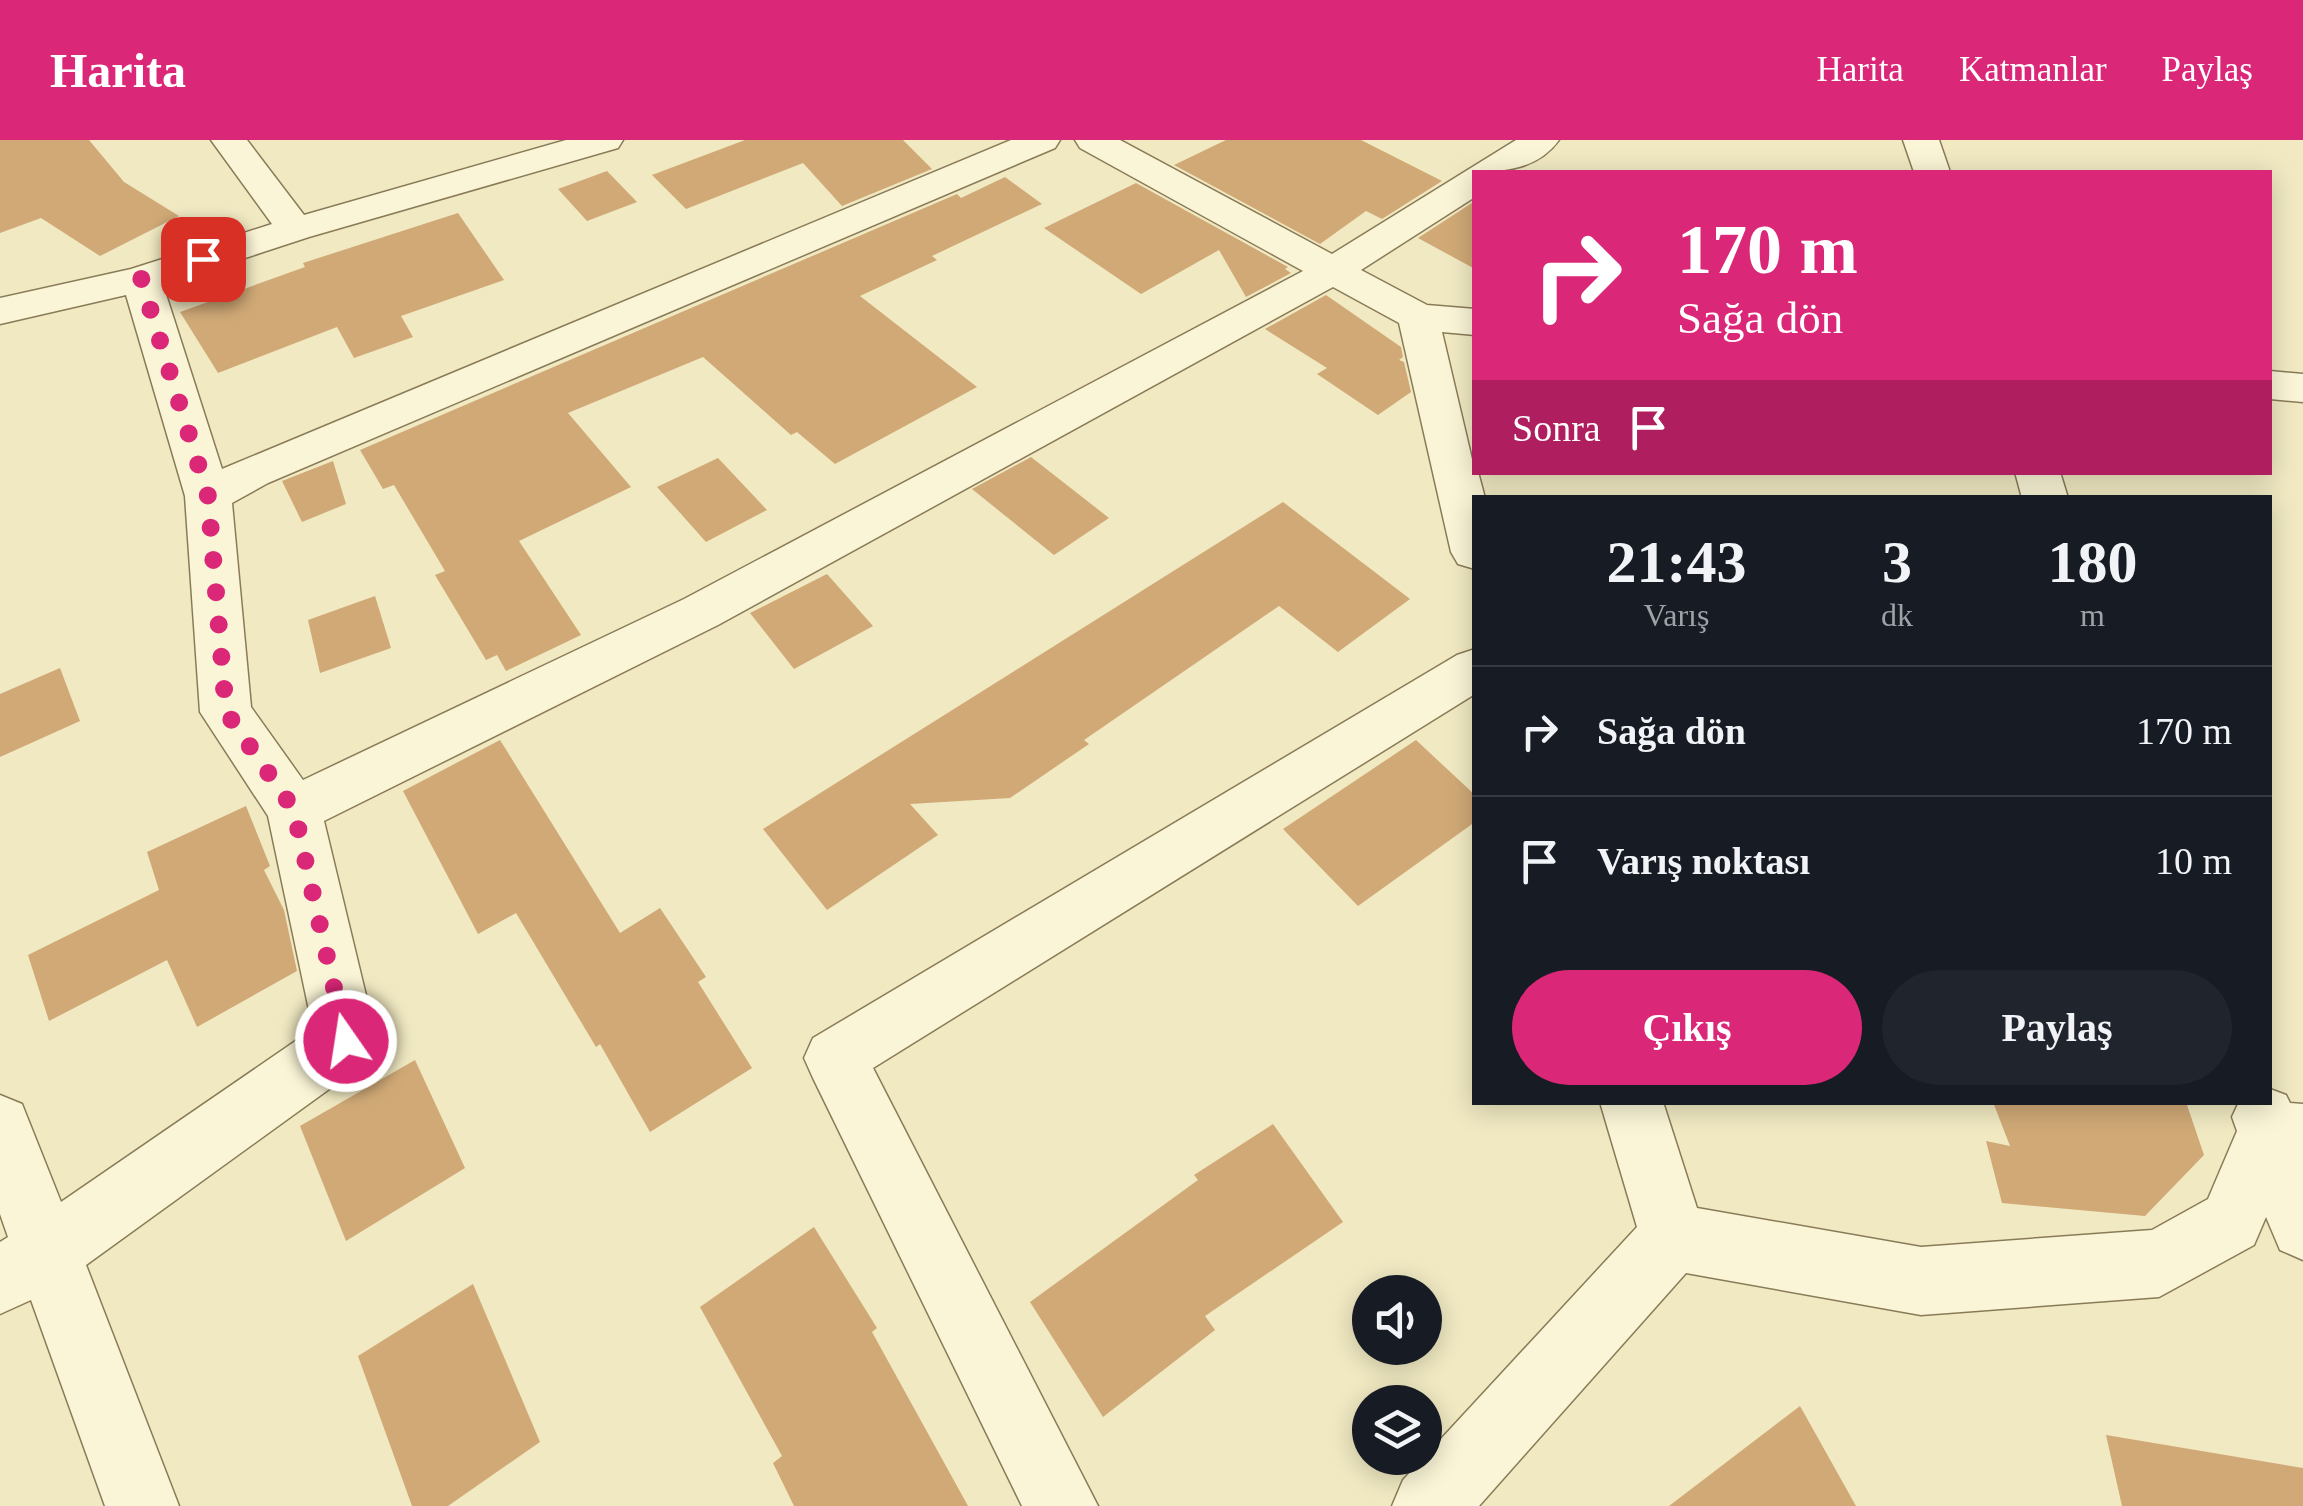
<!DOCTYPE html>
<html lang="tr">
<head>
<meta charset="utf-8">
<style>
  body { margin:0; font-family:Georgia,serif; background:#20242c; color:#f1f3f6; height:100vh; display:flex; flex-direction:column; font-size:38px; white-space:nowrap }
  * { box-sizing:border-box; margin:0 }
  p { font-size:32px; color:#9ea1a6 }
  .icon { flex:none; width:55px; height:55px; fill:none; stroke:currentColor; stroke-width:2; stroke-linecap:round; stroke-linejoin:round }
  .map { position:relative; flex:1; overflow:hidden }
  .panel { position:absolute; left:1472px; top:355px; width:800px; height:610px; display:flex; flex-direction:column; background:#171b24; border-radius:0px; box-shadow:0 5px 25px #0003 }
  .panel>* { flex:none }
  .top-card { position:absolute; left:1472px; top:30px; width:800px; height:305px; border-radius:0px; box-shadow:0 5px 25px #0003; background:#db2777; color:#fff; overflow:hidden }
  .buttons { position:absolute; left:1352px; top:1135px; display:grid; gap:20px }
  .buttons a { display:grid; place-items:center; width:90px; height:90px; border-radius:50%; background:#171b24; box-shadow:0 5px 25px #0003; font-size:50px }
  .pin { position:absolute; display:grid; place-items:center; width:85px; height:85px; color:#fff; margin:-42px; border-radius:20px; box-shadow:0 5px 15px #0006 }
  .me { position:absolute; width:110px; margin:-55px; rotate:347deg; stroke-linejoin:round; filter:drop-shadow(0 0 8px #0008) }
  .turn { display:flex; align-items:center; gap:35px; height:210px; padding:0 40px; font-size:45px }
  .turn .icon { width:130px; height:130px; stroke-width:2.5 }
  .turn b { display:block; font-size:70px; line-height:85px }
  .then { display:flex; align-items:center; height:95px; padding:0 40px; background:#0003; gap:20px; font-size:38px }
  .eta { display:flex; justify-content:space-evenly; align-items:center; height:170px; text-align:center }
  .eta b { font-size:60px; font-weight:800; line-height:70px }
  .button { display:flex; gap:20px; margin-top:auto; padding:20px 40px }
  .button a { flex:1; height:115px; border-radius:60px; background:#db2777; color:#fff; font-size:40px; font-weight:800; line-height:115px; text-align:center }
  .button a+a { background:#20242c; color:#f1f3f6 }
  ul { padding:0; list-style:none }
  li { display:flex; align-items:center; gap:30px; height:130px; padding:0 40px; border-top:2px solid #363941 }
  li div { flex:1 }
  li b { display:block; font-size:38px }
  li em { font-style:normal }
  header { display:flex; align-items:center; gap:60px; box-sizing:border-box; height:140px; padding:0 50px; background:#db2777; color:#fff }
  header strong { font-size:48px }
  nav { display:flex; gap:55px; margin-inline-start:auto; font-size:35px }
  .map>svg:first-child { display:block }
  .building { fill:#d0a976 }
  .lines { fill:none; stroke-linecap:round; stroke-linejoin:round }
  .minor-casing { stroke:#8a7b58; stroke-width:3 }
  .minor { fill:#faf5d6; fill-rule:evenodd }
  .route { stroke:#db2777; stroke-width:18; stroke-dasharray:0 32.4 }
</style>
</head>
<body>
<header>
<strong>Harita</strong>
<nav><a>Harita</a><a>Katmanlar</a><a>Paylaş</a></nav>
</header>
<div class="map">
<svg width="2303" height="1366" viewBox="0 0 2303 1366">
  <rect width="100%" height="100%" fill="#f0e9c2"/>
  <!-- building -->
  <g class="building">
    <path d="M 0,0 L 89,0 L 124,42 L 179,76 L 100,116 L 41,78 L 0,93 Z"/>
    <path d="M 745,0 L 903,0 L 932,29 L 842,66 L 803,23 L 686,69 L 652,35 Z"/>
    <path d="M 1226,0 L 1361,0 L 1442,41 L 1382,79 L 1366,71 L 1320,104 L 1174,25 Z"/>
    <path d="M 607,31 L 637,62 L 587,81 L 558,49 Z"/>
    <path d="M 1005,37 L 1042,64 L 932,116 L 937,120 L 860,156 L 977,247 L 835,324 L 797,292 L 791,295 L 703,217 L 568,273 L 631,347 L 519,401 L 581,495 L 506,531 L 497,515 L 486,520 L 435,435 L 445,431 L 394,345 L 383,349 L 360,310 L 957,54 L 961,58 Z"/>
    <path d="M 1136,43 L 1288,127 L 1285,129 L 1291,133 L 1246,157 L 1219,110 L 1141,154 L 1044,88 Z"/>
    <path d="M 1475,61 L 1475,129 L 1418,98 Z"/>
    <path d="M 458,73 L 504,140 L 401,176 L 413,197 L 354,218 L 337,187 L 218,233 L 180,172 L 305,127 L 303,123 Z"/>
    <path d="M 1326,155 L 1401,207 L 1403,217 L 1399,220 L 1404,222 L 1411,252 L 1378,275 L 1317,234 L 1327,228 L 1265,189 Z"/>
    <path d="M 1031,317 L 1109,378 L 1054,415 L 972,349 Z"/>
    <path d="M 718,318 L 767,370 L 706,402 L 657,347 Z"/>
    <path d="M 333,321 L 346,364 L 302,382 L 282,341 Z"/>
    <path d="M 1283,362 L 1410,459 L 1338,512 L 1279,466 L 1084,600 L 1089,604 L 1010,658 L 910,664 L 938,695 L 827,770 L 763,689 Z"/>
    <path d="M 827,434 L 873,486 L 794,529 L 750,473 Z"/>
    <path d="M 375,456 L 391,508 L 320,533 L 308,480 Z"/>
    <path d="M 60,528 L 80,581 L 0,617 L 0,554 Z"/>
    <path d="M 500,600 L 620,793 L 660,768 L 706,837 L 698,842 L 752,928 L 650,992 L 600,904 L 596,907 L 516,773 L 478,794 L 403,651 Z"/>
    <path d="M 1416,600 L 1475,655 L 1475,682 L 1358,766 L 1283,689 Z"/>
    <path d="M 246,666 L 270,726 L 264,730 L 284,770 L 297,831 L 197,887 L 167,820 L 49,881 L 28,815 L 159,750 L 147,712 Z"/>
    <path d="M 415,920 L 465,1028 L 346,1101 L 300,986 Z"/>
    <path d="M 1993,962 L 2186,962 L 2204,1015 L 2145,1076 L 2002,1063 L 1986,1001 L 2010,1006 Z"/>
    <path d="M 1273,984 L 1343,1082 L 1205,1176 L 1215,1190 L 1103,1277 L 1030,1162 L 1198,1040 L 1194,1035 Z"/>
    <path d="M 814,1087 L 877,1188 L 872,1192 L 968,1366 L 794,1366 L 773,1323 L 782,1316 L 700,1167 Z"/>
    <path d="M 473,1144 L 540,1302 L 448,1366 L 412,1366 L 358,1216 Z"/>
    <path d="M 1800,1266 L 1856,1366 L 1669,1366 Z"/>
    <path d="M 2106,1295 L 2303,1328 L 2303,1366 L 2122,1366 Z"/>
  </g>
  <g class="lines">
    <!-- minor casing -->
    <g class="minor-casing">
      <g id="minor">
        <path d="M 211,0 L 247,0 L 304,75 L 566,0 L 623,0 L 618,8 L 309,97 L 163,145 L 222,329 L 1011,0 L 1060,0 L 1055,8 L 268,343 L 232,363 L 251,567 L 303,640 L 684,459 L 1303,131 L 1080,8 L 1075,0 L 1120,0 L 1332,114 L 1516,0 L 1559,0 C 1539,28 1506,32 1475,32 L 1475,57 L 1361,130 L 1427,165 L 1475,169 L 1475,195 L 1442,192 L 1475,332 L 1478,332 L 1485,358 L 1475,358 L 1475,429 L 1458,424 L 1451,412 L 1399,183 L 1333,147 L 718,485 L 324,681 L 377,901 L 368,921 L 86,1125 L 179,1366 L 105,1366 L 31,1160 L 0,1174 L 0,1102 L 8,1097 L 0,1074 L 0,955 L 22,964 L 61,1062 L 313,889 L 268,676 L 200,572 L 185,356 L 126,155 L 0,184 L 0,158 L 131,129 L 272,84 Z"/>
        <path d="M 1903,0 L 1939,0 L 1950,32 L 1914,32 Z"/>
        <path d="M 2270,231 L 2303,234 L 2303,262 L 2270,259 Z"/>
        <path d="M 2015,332 L 2060,332 L 2068,358 L 2022,358 Z"/>
        <path d="M 1475,509 L 1475,554 L 873,928 L 1098,1366 L 1022,1366 L 813,938 L 804,918 L 813,898 L 1457,515 Z"/>
        <path d="M 2270,949 L 2286,955 L 2290,963 L 2303,964 L 2303,1120 L 2280,1110 L 2266,1077 L 2254,1105 L 2159,1157 L 1921,1175 L 1686,1133 L 1479,1366 L 1392,1366 L 1403,1340 L 1637,1087 L 1600,962 L 1663,962 L 1697,1068 L 1921,1107 L 2152,1090 L 2208,1059 L 2237,991 L 2232,977 L 2239,962 L 2270,962 Z"/>
      </g>
    </g>
    <!-- minor -->
    <use href="#minor" class="minor"/>
  </g>
  <g class="lines">
    <!-- route -->
    <path class="route" d="M 203,119 L 141,139 L 208,356 L 226,572 L 294,670 L 346,901"/>
  </g>
</svg>
<div class="buttons">
<a><svg class="icon" aria-label="sound" viewBox="0 0 24 24"><path d="M4 9h4l5-4v14l-5-4H4zM17 9q2 3 0 6"/></svg></a>
<a><svg class="icon" aria-label="layers" viewBox="0 0 24 24"><path d="M12 4l9 5-9 5-9-5zM3 14l9 5 9-5"/></svg></a>
</div>
<div class="pin" style="left:203px;top:119px;background:#d93025"><svg class="icon" aria-label="arrive" viewBox="0 0 24 24"><path d="M6 21V4h12l-3 4 3 4H6"/></svg></div>
<svg class="me" style="left:346px;top:901px" viewBox="-20 -20 40 40"><circle r="17" fill="#db2777" stroke="#fff" stroke-width="3"/><path d="M0-11L8 9 0 5-8 9z" fill="#fff"/></svg>
<div class="top-card">
<div class="turn"><svg class="icon" aria-label="right" viewBox="0 0 24 24"><path d="M7 20v-9h11M14 6l5 5-5 5"/></svg><div><b>170 m</b>Sağa dön</div></div>
<div class="then">Sonra<svg class="icon" aria-label="arrive" viewBox="0 0 24 24"><path d="M6 21V4h12l-3 4 3 4H6"/></svg></div>
</div>
<section class="panel">
<div class="eta">
<div><b>21:43</b><p>Varış</p></div>
<div><b>3</b><p>dk</p></div>
<div><b>180</b><p>m</p></div>
</div>
<ul>
<li><svg class="icon" aria-label="right" viewBox="0 0 24 24"><path d="M7 20v-9h11M14 6l5 5-5 5"/></svg><div><b>Sağa dön</b></div><em>170 m</em></li>
<li><svg class="icon" aria-label="arrive" viewBox="0 0 24 24"><path d="M6 21V4h12l-3 4 3 4H6"/></svg><div><b>Varış noktası</b></div><em>10 m</em></li>
</ul>
<div class="button"><a>Çıkış</a><a>Paylaş</a></div>
</section>
</div>
</body>
</html>
